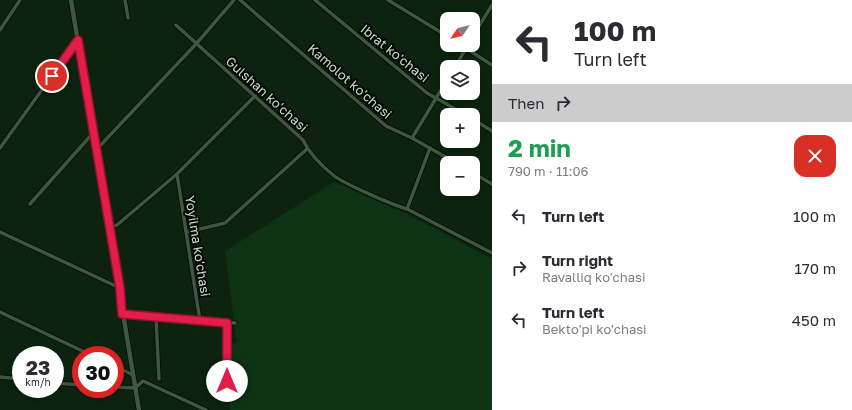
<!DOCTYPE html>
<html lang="en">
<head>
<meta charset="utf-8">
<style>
  body { margin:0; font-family:"Golos Text",sans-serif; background:#f7f7f7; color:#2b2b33; height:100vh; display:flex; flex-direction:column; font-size:15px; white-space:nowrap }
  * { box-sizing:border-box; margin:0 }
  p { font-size:13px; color:#7c7c81 }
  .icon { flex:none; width:22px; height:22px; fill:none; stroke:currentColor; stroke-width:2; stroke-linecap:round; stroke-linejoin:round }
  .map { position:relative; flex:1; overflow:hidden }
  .panel { display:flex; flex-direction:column; background:#fff; width:360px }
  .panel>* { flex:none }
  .top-card { background:#fff; color:#2b2b33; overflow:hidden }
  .needle { width:26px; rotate:235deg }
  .controls { position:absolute; left:440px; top:12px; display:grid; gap:8px }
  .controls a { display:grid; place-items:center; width:40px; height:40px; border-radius:8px; background:#fff; box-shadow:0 2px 6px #0003; font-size:20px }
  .speed { position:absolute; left:12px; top:346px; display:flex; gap:8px; font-size:20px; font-weight:700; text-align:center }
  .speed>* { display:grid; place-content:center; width:52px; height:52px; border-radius:50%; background:#fff; box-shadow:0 2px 6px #0003; line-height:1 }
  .speed small { font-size:10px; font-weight:400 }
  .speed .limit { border:6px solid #d22; background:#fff; color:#111 }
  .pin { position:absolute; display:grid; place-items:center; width:34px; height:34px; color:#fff; margin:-17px; border:2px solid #fff; border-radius:50%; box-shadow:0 1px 4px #0007 }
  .me { position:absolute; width:44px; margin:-22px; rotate:0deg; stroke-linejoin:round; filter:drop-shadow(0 0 3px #0008) }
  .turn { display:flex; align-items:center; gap:14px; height:84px; padding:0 16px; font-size:18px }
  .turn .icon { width:52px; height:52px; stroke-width:2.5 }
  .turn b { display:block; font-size:28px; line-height:34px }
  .then { display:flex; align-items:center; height:38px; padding:0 16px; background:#0003; gap:8px; font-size:15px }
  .round { display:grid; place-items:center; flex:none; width:42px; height:42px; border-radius:12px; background:#f7f7f7 }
  .headline { display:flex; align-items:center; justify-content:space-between; height:68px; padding:0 16px }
  h1 { font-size:24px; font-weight:700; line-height:30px; color:#1e9e55 }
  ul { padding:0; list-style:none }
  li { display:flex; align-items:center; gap:12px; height:52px; padding:0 16px }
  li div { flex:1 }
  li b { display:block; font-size:15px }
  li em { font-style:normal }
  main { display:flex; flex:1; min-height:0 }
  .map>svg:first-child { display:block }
  .green { fill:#0d3314 }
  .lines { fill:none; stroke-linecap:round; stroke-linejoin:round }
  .minor-casing { stroke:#000c01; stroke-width:5 }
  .tertiary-casing { stroke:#000c01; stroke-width:6 }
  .minor { stroke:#3f5741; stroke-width:3.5 }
  .tertiary { stroke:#3f5741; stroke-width:4.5 }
  .route-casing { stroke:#92132f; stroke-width:10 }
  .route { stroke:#e11d48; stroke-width:7 }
  .labels { text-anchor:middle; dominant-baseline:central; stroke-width:4; stroke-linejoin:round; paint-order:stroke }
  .street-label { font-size:13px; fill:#cddbce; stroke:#030a04 }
</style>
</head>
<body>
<main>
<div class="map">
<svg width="492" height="410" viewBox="0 0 492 410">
  <rect width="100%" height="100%" fill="#0d2310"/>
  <!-- green -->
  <path class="green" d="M 334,182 L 405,213 L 492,259 L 492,410 L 230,410 L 229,344 L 237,343 L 225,251 Z"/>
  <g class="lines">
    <!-- minor casing -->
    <g class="minor-casing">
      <g id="minor">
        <path d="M 125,0 L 128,18"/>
        <path d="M 240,0 L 386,126 L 412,138 L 456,163"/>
        <path d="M 315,0 L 427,93 L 466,115"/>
        <path d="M 388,0 L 447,36"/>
        <path d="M 176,25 L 303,140 C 309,153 322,166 333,175 C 344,184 393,205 407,209 L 492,253"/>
        <path d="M 0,30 L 20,0"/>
        <path d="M 473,36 L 492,5"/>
        <path d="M 461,45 L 492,65"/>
        <path d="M 455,67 L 468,45"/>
        <path d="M 473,119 L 492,131"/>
        <path d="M 412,138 L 447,80"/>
        <path d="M 0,148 L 78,40"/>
        <path d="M 96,150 L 196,44 L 234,0"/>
        <path d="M 473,173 L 492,184"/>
        <path d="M 177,174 L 200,321"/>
        <path d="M 30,204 L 93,133"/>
        <path d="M 407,209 L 430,148"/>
        <path d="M 109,227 L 117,225 L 177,174 L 255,96"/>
        <path d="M 0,232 L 120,288"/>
        <path d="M 187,232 L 225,223 L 307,149"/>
        <path d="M 0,312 L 91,355"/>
        <path d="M 123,314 L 235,323"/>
        <path d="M 156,317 L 159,379"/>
        <path d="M 115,366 L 133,375"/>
        <path d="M 0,377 L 21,379"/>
        <path d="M 55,383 L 81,385"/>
        <path d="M 115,387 L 135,388 L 143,381 L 206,410"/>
        <path d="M 227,396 L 227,323"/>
      </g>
    </g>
    <!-- tertiary casing -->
    <g class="tertiary-casing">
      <path id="tertiary" d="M 71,0 L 139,410"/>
    </g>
    <!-- minor -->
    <use href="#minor" class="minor"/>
    <!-- tertiary -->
    <use href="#tertiary" class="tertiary"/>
  </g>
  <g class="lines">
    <!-- route casing -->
    <g class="route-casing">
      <path id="route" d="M 52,76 L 78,40 L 120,288 L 122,314 L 227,323 L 227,381"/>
    </g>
    <!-- route -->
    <use href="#route" class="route"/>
  </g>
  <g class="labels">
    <!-- street labels -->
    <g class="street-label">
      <text transform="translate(395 53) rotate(39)">Ibrat ko'chasi</text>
      <text transform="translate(350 81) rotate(41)">Kamolot ko'chasi</text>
      <text transform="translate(267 94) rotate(42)">Gulshan ko'chasi</text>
      <text transform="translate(198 246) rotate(81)">Yoyilma ko'chasi</text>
    </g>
  </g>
</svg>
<div class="controls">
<a><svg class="needle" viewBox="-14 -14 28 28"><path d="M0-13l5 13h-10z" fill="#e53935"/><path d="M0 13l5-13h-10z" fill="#7c7c81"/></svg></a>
<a><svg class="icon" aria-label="layers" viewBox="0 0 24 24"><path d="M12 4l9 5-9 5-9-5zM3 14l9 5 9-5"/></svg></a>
<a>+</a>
<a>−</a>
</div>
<div class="speed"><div>23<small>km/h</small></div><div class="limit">30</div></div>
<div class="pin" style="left:52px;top:76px;background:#d93025"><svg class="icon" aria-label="arrive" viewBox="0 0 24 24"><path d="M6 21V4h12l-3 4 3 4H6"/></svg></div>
<svg class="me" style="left:227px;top:381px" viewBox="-20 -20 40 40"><circle r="19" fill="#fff"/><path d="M0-13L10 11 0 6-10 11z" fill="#e11d48"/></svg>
</div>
<section class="panel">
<div class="top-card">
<div class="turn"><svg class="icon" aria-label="left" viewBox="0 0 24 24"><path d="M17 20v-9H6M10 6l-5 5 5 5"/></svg><div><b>100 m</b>Turn left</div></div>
<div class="then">Then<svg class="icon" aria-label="right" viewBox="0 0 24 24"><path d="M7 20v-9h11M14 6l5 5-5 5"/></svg></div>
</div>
<div class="headline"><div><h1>2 min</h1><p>790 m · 11:06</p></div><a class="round" style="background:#d93025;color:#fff"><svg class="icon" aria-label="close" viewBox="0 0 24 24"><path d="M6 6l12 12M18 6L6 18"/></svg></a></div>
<ul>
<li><svg class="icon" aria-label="left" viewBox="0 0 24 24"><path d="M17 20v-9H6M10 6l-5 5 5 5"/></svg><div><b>Turn left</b></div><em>100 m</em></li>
<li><svg class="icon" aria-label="right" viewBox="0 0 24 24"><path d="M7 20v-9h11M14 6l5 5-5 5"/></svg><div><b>Turn right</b><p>Ravalliq ko'chasi</p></div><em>170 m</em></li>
<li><svg class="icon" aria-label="left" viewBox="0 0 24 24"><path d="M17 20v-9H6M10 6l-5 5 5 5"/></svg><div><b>Turn left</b><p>Bekto'pi ko'chasi</p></div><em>450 m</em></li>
</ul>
</section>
</main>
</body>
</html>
